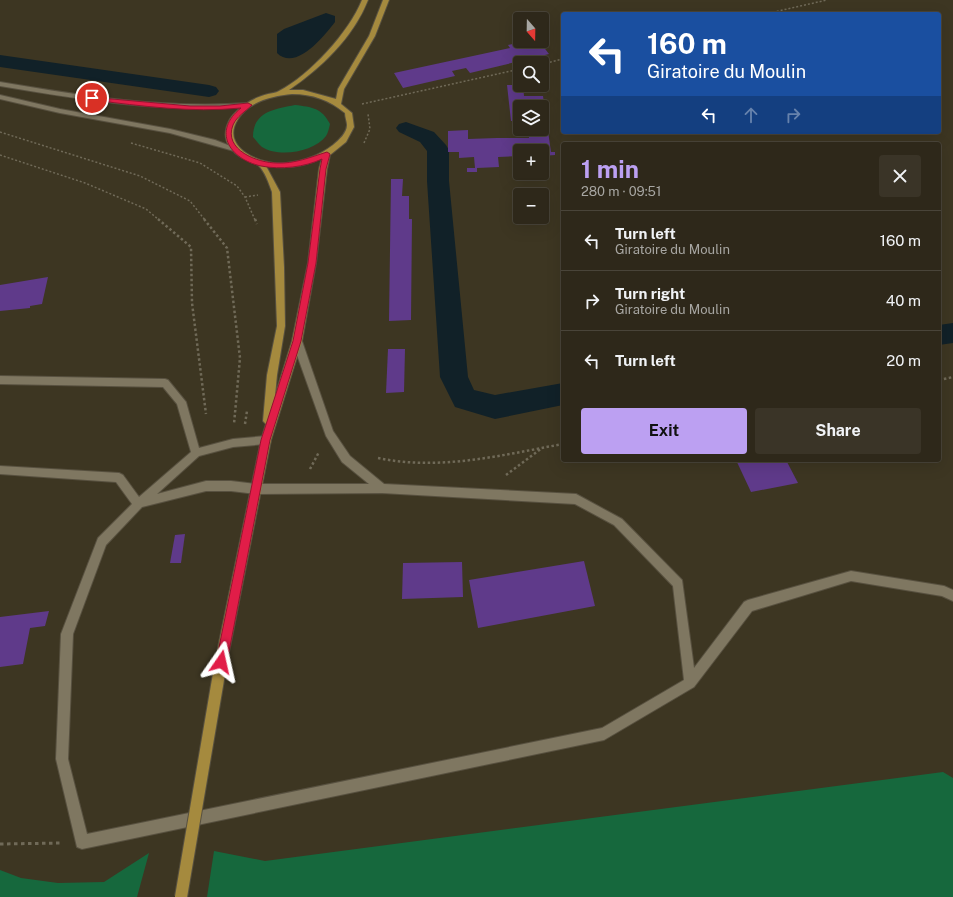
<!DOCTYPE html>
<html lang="en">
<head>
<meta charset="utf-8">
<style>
  body { margin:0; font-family:"Public Sans",sans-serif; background:#3a3427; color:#f1f3f6; height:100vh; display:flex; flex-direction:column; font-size:15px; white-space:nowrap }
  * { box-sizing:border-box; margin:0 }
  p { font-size:13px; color:#a7a6a2 }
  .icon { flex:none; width:22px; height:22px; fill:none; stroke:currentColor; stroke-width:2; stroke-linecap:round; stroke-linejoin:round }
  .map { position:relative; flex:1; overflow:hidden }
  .drawer { position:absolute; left:561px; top:142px; width:380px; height:320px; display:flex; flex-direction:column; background:#2e281a; border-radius:4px; box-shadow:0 4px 16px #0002,0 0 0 1px #494439 }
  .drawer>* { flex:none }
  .hud { position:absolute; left:561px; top:12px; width:380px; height:122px; border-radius:4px; box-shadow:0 4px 16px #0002,0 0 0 1px #494439; background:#1a4fa0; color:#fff; overflow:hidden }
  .needle { width:26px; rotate:160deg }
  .fabs { position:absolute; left:513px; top:12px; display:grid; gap:8px }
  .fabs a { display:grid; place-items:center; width:36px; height:36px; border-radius:4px; background:#2e281a; box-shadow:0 4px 16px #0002,0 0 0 1px #494439; font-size:20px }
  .pin { position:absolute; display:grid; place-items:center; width:34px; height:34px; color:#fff; margin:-17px; border:2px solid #fff; border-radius:50%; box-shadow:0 1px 4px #0007 }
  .me { position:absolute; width:44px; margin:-22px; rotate:11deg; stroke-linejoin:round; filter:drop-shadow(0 0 3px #0008) }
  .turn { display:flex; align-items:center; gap:14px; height:84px; padding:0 20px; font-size:18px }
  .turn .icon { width:52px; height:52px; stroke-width:2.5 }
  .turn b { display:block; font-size:28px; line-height:34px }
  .lanes { display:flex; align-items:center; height:38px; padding:0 20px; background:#0003; justify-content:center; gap:20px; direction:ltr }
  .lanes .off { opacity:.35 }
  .round { display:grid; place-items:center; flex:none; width:42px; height:42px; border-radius:4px; background:#3a3427 }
  .overview { display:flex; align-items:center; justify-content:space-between; height:68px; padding:0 20px }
  h1 { font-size:24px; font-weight:700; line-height:30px; color:#bca0f2 }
  .primary-button { display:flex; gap:8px; margin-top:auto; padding:8px 20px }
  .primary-button a { flex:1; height:46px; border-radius:4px; background:#bca0f2; color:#111; font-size:16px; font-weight:700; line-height:46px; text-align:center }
  .primary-button a+a { background:#3a3427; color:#f1f3f6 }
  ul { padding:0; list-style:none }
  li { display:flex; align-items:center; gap:12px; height:60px; padding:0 20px; border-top:1px solid #494439 }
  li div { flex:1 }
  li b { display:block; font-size:15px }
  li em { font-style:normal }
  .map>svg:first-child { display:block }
  .green { fill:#16683d }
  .water { fill:#112128 }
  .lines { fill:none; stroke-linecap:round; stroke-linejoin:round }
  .canal { fill:#112128; fill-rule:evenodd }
  .building { fill:#5f3a8a }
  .lane-casing { stroke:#585140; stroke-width:2 }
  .secondary-casing { stroke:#585140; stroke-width:2 }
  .primary-casing { stroke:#585140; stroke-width:2 }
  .path-far2 { stroke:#706a58; stroke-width:1.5; stroke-dasharray:2 2; stroke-linecap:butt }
  .path-far1 { stroke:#706a58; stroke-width:2.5; stroke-dasharray:2.5 2.5; stroke-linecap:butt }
  .path { stroke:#706a58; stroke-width:3; stroke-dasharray:3.5 3.5; stroke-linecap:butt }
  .lane { fill:#7f7761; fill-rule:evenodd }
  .secondary { fill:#7f7761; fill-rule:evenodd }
  .primary { fill:#a58a3e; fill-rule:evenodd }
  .primary-bridge-casing { stroke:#585140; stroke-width:14; stroke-linecap:butt }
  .primary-bridge { stroke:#a58a3e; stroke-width:12 }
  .route { fill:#e11d48; stroke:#92132f }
</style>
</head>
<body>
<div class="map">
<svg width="953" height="897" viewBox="0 0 953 897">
  <rect width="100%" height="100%" fill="#3d3622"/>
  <!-- green -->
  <g class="green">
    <path d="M 295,105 C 312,107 322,108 330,124 C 329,128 328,133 326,136 C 314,152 279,158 262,147 C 258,144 256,140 253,137 C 253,112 274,109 295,105 Z"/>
    <path d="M 943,772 L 953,778 L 953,897 L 207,897 L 214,851 L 265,861 Z"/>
    <path d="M 149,853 L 137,897 L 0,897 L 0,870 L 21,878 L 58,883 L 104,882 Z"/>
  </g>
  <!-- water -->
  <path class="water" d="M 326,13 L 335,16 L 335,22 C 325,35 296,72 277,53 L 277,34 L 284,29 Z"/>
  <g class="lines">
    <!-- canal -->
    <g class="canal">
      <path d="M 0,55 L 209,85 L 216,87 L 219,91 L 216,95 L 209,97 L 0,67 Z"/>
      <path d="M 406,122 L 434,132 L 446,145 L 449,150 L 449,181 L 468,377 L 474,390 L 495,395 L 563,383 L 563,405 L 495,419 L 455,407 L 440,377 L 427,181 L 427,151 L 420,142 L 399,132 L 396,128 L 399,124 Z"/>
      <path d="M 953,323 L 953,343 L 939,345 L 939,325 Z"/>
    </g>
  </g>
  <!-- building -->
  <g class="building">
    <path d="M 527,41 L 539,41 L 549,54 L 470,73 L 466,68 L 452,71 L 455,76 L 403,88 L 394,73 L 510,48 L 508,45 Z"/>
    <path d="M 507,85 L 523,85 L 524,96 L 543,96 L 551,152 L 555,152 L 555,155 L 542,156 L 542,151 L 520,151 L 520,156 L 498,157 L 499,167 L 477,168 L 477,172 L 467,172 L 467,168 L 475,168 L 474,157 L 459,158 L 459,152 L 448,152 L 448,131 L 468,130 L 468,139 L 497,138 L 529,138 L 528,129 L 542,129 L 542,107 L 520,107 L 520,121 L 511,121 Z"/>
    <path d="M 391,179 L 403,179 L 402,196 L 409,196 L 409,219 L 412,219 L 411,320 L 389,321 Z"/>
    <path d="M 48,277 L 42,304 L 30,306 L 30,308 L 0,311 L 0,285 Z"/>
    <path d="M 388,349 L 405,349 L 404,392 L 386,393 Z"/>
    <path d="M 736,460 L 786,460 L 798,483 L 751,492 Z"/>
    <path d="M 185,534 L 181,563 L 170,563 L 175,535 Z"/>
    <path d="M 584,561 L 595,606 L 478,628 L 469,580 Z"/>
    <path d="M 462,562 L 463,597 L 402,599 L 403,563 Z"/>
    <path d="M 49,611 L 45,626 L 30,628 L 23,664 L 0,667 L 0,617 Z"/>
  </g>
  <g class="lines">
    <!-- lane casing -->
    <g class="lane-casing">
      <path id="lane" d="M 297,337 L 302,341 L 333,431 L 350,456 L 384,484 L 576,494 L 622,519 L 682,580 L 694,668 L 744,602 L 748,600 L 851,571 L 944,586 L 953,590 L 953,601 L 942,596 L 851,581 L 752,611 L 694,687 L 604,740 L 82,849 L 77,847 L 56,759 L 61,634 L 98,538 L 132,504 L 116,482 L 0,474 L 0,466 L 119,473 L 123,475 L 139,497 L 191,452 L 177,404 L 163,387 L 0,384 L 0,376 L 165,379 L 168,380 L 186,402 L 199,448 L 233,439 L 266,436 L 270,437 L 271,440 L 270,443 L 266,444 L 233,447 L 199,456 L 157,494 L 206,481 L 231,481 L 256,484 L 369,484 L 342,462 L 326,436 L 292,341 ZM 206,491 L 231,491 L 256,494 L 382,493 L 575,504 L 614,525 L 673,586 L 684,680 L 602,728 L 87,834 L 68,759 L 73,634 L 106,545 L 142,507 Z"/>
    </g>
    <!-- secondary casing -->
    <g class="secondary-casing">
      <g id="secondary">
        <path d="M 0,82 C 83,96 164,109 248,103 L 251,105 L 248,107 C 164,113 83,100 0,86 Z"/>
        <path d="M 0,95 L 60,109 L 170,129 L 215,140 L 238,149 L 234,151 L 170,133 L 60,113 L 0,99 Z"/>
      </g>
    </g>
    <!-- primary casing -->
    <g class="primary-casing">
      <path id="primary" d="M 362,0 L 368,0 C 353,38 321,68 289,90 L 303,90 L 336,99 L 338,89 L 369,36 L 383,0 L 389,0 L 375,36 L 344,89 L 341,104 L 352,113 L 354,127 L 346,142 L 330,155 L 327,169 L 316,263 L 302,341 L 271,440 L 227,662 L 225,666 L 221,668 L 217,666 L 215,662 L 261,440 L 266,424 L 263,421 L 267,375 L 277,326 L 272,192 C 269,184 265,171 258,165 C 255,163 250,162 247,160 C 239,157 231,150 227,142 C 223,132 228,119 236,112 C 245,103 256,97 268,94 C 271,93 276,93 279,91 C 310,75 349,32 362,0 ZM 292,94 C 313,94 329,100 345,113 C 345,117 347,122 347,125 C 347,133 339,140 333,145 C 319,156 303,161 286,163 C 262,166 219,148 238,119 C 249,101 273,96 292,94 ZM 322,158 L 319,169 L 308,263 L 292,341 L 275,396 L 277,375 L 285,326 L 284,267 L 280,192 L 266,166 C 286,169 304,167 322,158 Z"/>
    </g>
    <!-- path-far2 -->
    <g class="path-far2">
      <path d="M 765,14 L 827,0"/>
      <path d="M 542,64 L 563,59"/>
      <path d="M 362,104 L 520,69"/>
      <path d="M 0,132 L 140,176 L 190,201 L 205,220"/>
      <path d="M 131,143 L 200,163 L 237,186 L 245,197 L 255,220"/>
      <path d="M 364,143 L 370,129 L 368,114"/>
      <path d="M 0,155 L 85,183 L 146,209 L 159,220"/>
      <path d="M 245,197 L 258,195"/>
    </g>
    <!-- path-far1 -->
    <g class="path-far1">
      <path d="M 158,219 L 191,247 L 192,303 L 206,414"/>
      <path d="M 204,219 L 227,248 L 240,358 L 234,424"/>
      <path d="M 255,219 L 257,224"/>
      <path d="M 939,380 L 953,377"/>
      <path d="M 245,424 L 247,411"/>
      <path d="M 378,458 C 440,471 502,455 563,444"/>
      <path d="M 310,469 L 319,452"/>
      <path d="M 506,475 L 542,448"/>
    </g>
    <!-- path -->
    <path class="path" d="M 0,844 L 62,843"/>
    <!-- lane -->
    <use href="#lane" class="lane"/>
    <!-- secondary -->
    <use href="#secondary" class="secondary"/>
    <!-- primary -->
    <use href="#primary" class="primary"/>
    <!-- primary-bridge casing -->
    <g class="primary-bridge-casing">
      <path id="primary-bridge" d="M 181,897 L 221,662"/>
    </g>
    <!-- primary-bridge -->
    <use href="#primary-bridge" class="primary-bridge"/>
  </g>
  <!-- route -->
  <path class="route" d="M 90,97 L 190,106 L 220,106 L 248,103 L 252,105 C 245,112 237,116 233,125 C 223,150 258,163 277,163 C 294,164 311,157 327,152 L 330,154 L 326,169 L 316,263 L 301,341 L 270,440 L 227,662 L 225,666 L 221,667 L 218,666 L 216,662 L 261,440 L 293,341 L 308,263 L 320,169 L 322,159 C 305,167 281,170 261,166 C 229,159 212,131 241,108 C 191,113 142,106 92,100 L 90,100 Z"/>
</svg>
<div class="fabs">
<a><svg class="needle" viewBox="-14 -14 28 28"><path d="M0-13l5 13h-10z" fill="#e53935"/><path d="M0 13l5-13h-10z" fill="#a7a6a2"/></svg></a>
<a><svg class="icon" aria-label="search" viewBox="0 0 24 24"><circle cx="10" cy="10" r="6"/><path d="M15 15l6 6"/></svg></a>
<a><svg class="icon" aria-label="layers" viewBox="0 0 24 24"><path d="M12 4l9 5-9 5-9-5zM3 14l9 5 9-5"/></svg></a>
<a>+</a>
<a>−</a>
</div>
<div class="pin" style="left:92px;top:98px;background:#d93025"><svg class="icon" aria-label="arrive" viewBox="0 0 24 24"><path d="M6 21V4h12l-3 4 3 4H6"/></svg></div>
<svg class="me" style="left:221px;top:662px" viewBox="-20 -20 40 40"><path d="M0-17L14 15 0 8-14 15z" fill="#e11d48" stroke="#fff" stroke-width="4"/></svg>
<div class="hud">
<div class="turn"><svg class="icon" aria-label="left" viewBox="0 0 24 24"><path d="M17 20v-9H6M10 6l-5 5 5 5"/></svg><div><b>160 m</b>Giratoire du Moulin</div></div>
<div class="lanes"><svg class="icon" aria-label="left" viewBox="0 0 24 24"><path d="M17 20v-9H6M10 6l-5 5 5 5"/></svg><svg class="icon off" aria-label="ahead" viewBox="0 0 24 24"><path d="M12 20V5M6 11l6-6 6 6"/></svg><svg class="icon off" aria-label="right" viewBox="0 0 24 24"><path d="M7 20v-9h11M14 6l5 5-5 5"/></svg></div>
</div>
<section class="drawer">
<div class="overview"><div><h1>1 min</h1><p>280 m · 09:51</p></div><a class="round"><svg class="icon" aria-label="close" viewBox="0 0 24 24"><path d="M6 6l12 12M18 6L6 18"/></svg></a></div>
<ul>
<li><svg class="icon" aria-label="left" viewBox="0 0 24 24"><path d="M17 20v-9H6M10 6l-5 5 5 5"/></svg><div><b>Turn left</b><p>Giratoire du Moulin</p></div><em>160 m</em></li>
<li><svg class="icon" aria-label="right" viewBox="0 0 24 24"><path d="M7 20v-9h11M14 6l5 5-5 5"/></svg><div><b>Turn right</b><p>Giratoire du Moulin</p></div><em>40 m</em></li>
<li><svg class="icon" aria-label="left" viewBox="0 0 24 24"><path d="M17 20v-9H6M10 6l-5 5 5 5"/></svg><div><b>Turn left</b></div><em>20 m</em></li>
</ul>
<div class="primary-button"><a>Exit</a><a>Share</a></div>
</section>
</div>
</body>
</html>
